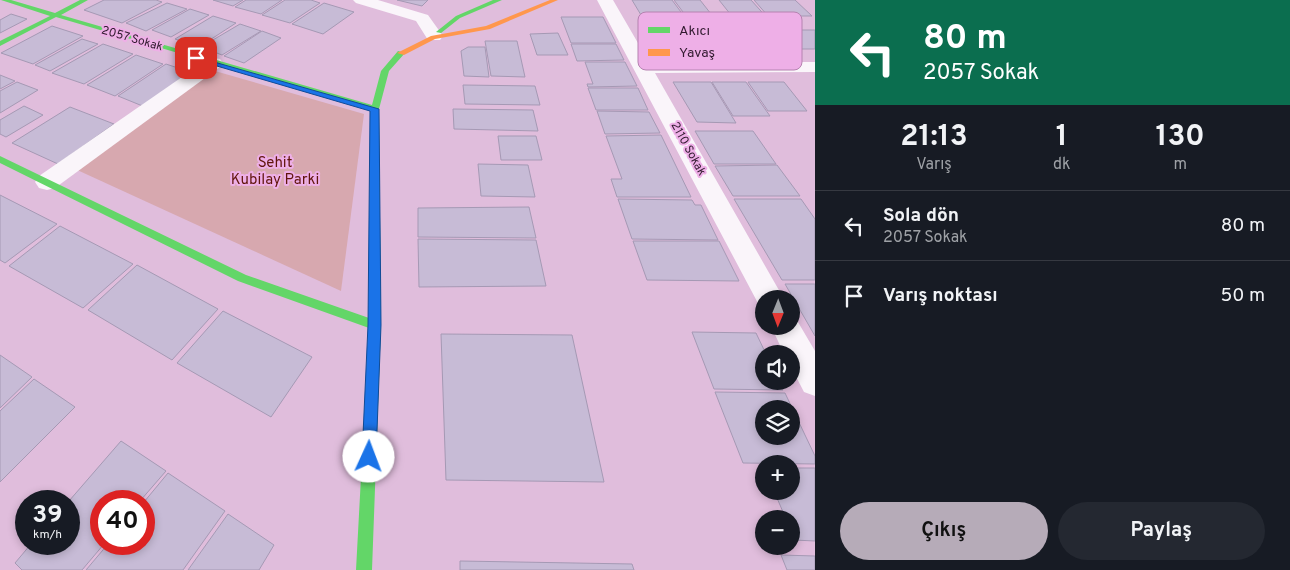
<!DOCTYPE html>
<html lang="tr">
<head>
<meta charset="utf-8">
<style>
  body { margin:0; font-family:Overpass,sans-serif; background:#242831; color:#f1f3f6; height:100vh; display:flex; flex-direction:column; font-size:19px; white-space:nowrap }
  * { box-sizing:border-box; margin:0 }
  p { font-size:16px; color:#9ea1a6 }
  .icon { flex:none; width:28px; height:28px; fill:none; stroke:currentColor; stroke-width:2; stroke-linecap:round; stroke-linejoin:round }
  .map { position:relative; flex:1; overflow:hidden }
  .sheet { display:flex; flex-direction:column; background:#171b24; width:475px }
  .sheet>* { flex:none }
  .top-card { background:#0b6e4f; color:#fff; overflow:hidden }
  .needle { width:32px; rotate:181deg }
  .buttons { position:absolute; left:755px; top:290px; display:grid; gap:10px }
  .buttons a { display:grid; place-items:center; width:45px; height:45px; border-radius:50%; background:#171b24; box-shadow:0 2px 8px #0003; font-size:25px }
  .speed { position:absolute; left:15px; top:490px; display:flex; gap:10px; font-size:25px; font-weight:700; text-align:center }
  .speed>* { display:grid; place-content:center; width:65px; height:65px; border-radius:50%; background:#171b24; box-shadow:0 2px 8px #0003; line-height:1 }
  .speed small { font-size:12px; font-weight:400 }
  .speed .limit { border:8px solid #d22; background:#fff; color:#111 }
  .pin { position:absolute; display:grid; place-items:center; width:42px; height:42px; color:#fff; margin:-21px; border-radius:10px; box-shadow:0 2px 8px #0006 }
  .me { position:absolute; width:55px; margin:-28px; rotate:2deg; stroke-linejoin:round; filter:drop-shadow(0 0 4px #0008) }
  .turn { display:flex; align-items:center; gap:18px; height:105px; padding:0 25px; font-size:22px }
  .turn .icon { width:65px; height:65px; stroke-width:2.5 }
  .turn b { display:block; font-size:35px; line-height:42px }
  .eta { display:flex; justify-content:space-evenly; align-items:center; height:85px; text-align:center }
  .eta b { font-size:30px; font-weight:700; line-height:35px }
  .action { display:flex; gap:10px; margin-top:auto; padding:10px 25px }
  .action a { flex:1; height:58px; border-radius:30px; background:#b6abb8; color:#111; font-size:20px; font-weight:700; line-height:58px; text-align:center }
  .action a+a { background:#242831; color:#f1f3f6 }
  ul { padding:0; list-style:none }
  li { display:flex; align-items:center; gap:15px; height:70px; padding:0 25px; border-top:1px solid #363941 }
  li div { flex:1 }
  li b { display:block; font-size:19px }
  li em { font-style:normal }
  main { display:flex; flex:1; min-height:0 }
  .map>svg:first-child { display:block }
  .green { fill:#d7a8af }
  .building { fill:#c7bbd6; stroke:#a599b4; fill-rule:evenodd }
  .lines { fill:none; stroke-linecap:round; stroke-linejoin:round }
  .street { fill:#faf5fa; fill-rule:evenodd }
  .fast { fill:#63d668; fill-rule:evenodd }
  .slow { fill:#ff974d; fill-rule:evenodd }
  .route { fill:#1a73e8; stroke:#114b97 }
  .labels { text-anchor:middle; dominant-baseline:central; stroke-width:4; stroke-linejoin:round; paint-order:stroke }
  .far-street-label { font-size:12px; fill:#311a2f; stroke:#eeafe7 }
  .park-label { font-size:15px; fill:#60150c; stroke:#eeafe7 }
  .key { fill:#eeafe7; stroke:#b582b0; stroke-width:1 }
  .key-label { font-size:14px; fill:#311a2f }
</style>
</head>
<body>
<main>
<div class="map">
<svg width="815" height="570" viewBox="0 0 815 570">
  <rect width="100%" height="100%" fill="#e0bddc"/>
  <!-- green -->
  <path class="green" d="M 208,69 L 364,114 L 341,291 L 75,169 Z"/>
  <!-- building -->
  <g class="building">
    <path d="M 104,0 L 156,0 L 162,2 L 122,23 L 84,10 Z"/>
    <path d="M 213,0 L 243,0 L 233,6 Z"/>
    <path d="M 246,0 L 282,0 L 261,14 L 235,7 Z"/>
    <path d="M 285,0 L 311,0 L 320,3 L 290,23 L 262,15 Z"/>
    <path d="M 397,0 L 428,0 L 422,6 Z"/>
    <path d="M 632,0 L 672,0 L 687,20 L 644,20 Z"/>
    <path d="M 674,0 L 700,0 L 715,19 L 689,20 Z"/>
    <path d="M 719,0 L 751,0 L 769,20 L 735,20 Z"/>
    <path d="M 754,0 L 795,0 L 812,16 L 768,16 Z"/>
    <path d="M 167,3 L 187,9 L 146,31 L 126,23 Z"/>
    <path d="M 324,3 L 354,12 L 323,34 L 292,24 Z"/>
    <path d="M 190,9 L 209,15 L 171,37 L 152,30 Z"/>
    <path d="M 11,14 L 27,19 L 0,33 L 0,20 Z"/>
    <path d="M 213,16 L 236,23 L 199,47 L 175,39 Z"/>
    <path d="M 561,17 L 603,17 L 616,43 L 571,43 Z"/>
    <path d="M 240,24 L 261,31 L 222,55 L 201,47 Z"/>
    <path d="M 52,26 L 83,36 L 33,64 L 1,53 Z"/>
    <path d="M 783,30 L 815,30 L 815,49 L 800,49 Z"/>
    <path d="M 262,31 L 281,38 L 244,63 L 224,56 Z"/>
    <path d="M 558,33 L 568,55 L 537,55 L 530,34 Z"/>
    <path d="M 82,39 L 98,44 L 50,71 L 35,65 Z"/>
    <path d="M 485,41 L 517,41 L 525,77 L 491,76 Z"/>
    <path d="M 103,44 L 133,54 L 84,84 L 52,73 Z"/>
    <path d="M 571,44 L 616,44 L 624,60 L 577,61 Z"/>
    <path d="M 468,47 L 485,47 L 489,77 L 464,76 L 461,51 Z"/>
    <path d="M 136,55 L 163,64 L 115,96 L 87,85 Z"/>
    <path d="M 585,62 L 625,62 L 637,86 L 588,87 L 587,84 L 593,84 Z"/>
    <path d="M 166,64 L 193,73 L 145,107 L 118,96 Z"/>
    <path d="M 0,75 L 15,81 L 0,89 Z"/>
    <path d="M 17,82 L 38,90 L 0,113 L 0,91 Z"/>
    <path d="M 673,82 L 711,82 L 736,123 L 697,122 Z"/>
    <path d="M 712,82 L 746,82 L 770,116 L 733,116 Z"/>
    <path d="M 748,82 L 784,82 L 807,111 L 768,111 Z"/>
    <path d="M 463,85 L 535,86 L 540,105 L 465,104 Z"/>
    <path d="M 588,88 L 638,88 L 648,110 L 596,110 Z"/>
    <path d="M 24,106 L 43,115 L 6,137 L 0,134 L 0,120 Z"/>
    <path d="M 70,107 L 114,124 L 58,164 L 12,143 Z"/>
    <path d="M 453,109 L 533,110 L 538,131 L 454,129 Z"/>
    <path d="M 597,111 L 649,112 L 660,133 L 605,134 Z"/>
    <path d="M 695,131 L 753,131 L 776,164 L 714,164 Z"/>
    <path d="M 661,135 L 691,197 L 617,197 L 611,179 L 622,179 L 606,136 Z"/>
    <path d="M 498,136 L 536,136 L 542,160 L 501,160 Z"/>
    <path d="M 478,164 L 528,165 L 535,197 L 481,196 Z"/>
    <path d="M 777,165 L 800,196 L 733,196 L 715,166 Z"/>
    <path d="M 0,195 L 57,224 L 5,263 L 0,260 Z"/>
    <path d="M 618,199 L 692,200 L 695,205 L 701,205 L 718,240 L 632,239 Z"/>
    <path d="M 734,199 L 801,199 L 815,219 L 815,280 L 782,280 Z"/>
    <path d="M 529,207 L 536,238 L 418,237 L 418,208 Z"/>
    <path d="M 60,226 L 133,264 L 83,308 L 9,266 Z"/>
    <path d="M 418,239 L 536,240 L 546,286 L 419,287 Z"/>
    <path d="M 633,241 L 719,241 L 739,281 L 647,280 Z"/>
    <path d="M 137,265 L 218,309 L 172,360 L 88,310 Z"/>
    <path d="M 785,284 L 815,284 L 815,336 Z"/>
    <path d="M 223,311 L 312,357 L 271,417 L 177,363 Z"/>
    <path d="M 692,332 L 756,333 L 766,354 L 764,354 L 764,381 L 779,381 L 783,390 L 714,389 Z"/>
    <path d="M 441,334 L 572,335 L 604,482 L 446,480 Z"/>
    <path d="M 0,355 L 32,377 L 0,408 Z"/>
    <path d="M 34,379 L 75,407 L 0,482 L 0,411 Z"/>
    <path d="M 715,392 L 785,393 L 815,456 L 815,464 L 743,463 ZM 764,409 L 791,409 L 791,436 L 764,436 Z"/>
    <path d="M 121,441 L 166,471 L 140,501 L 101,501 L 101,544 L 104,544 L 82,570 L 22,570 L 15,563 L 31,544 L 69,544 L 69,501 Z"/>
    <path d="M 791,468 L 815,468 L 815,541 L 794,540 L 791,533 L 791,519 L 786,519 L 774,491 L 791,491 Z"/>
    <path d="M 168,473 L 225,511 L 183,570 L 86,570 L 108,544 L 144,544 L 144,502 Z"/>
    <path d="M 228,514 L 274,545 L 259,570 L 188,570 Z"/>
    <path d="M 781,555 L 815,556 L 815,570 L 787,570 Z"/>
    <path d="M 460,561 L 632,564 L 634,570 L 460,570 Z"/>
  </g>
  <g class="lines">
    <!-- street -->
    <g class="street">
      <path d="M 353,0 L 378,0 L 428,15 L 443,36 L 440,40 L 428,40 L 416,21 L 356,3 Z"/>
      <path d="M 597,0 L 613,0 L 649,62 L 815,62 L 815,72 L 655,73 L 784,299 L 764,299 L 764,309 L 760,307 Z"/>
      <path d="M 214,58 L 220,59 L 223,63 L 220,67 L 55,188 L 47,190 L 39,188 L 35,182 L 39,176 L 208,59 Z"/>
      <path d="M 791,315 L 795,317 L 815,351 L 815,396 L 804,392 L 791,367 L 791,354 L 784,354 L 771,326 L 791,326 Z"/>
    </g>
    <!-- fast -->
    <g class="fast">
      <path d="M 1,0 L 11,0 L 55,13 L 80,0 L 88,0 L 61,15 L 372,105 L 381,71 L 398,51 L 405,53 L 389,71 L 379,109 L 381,325 L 372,570 L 356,570 L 369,328 L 238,281 L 0,163 L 0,156 L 246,275 L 369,318 L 371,110 L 56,17 L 0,46 L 0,41 L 50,16 Z"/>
      <path d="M 493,0 L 502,0 L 460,18 L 441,33 L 436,32 L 456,16 Z"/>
    </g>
    <!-- slow -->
    <path class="slow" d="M 550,0 L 558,0 L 490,29 L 435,39 L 404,55 L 397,53 L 431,36 L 486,26 Z"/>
  </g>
  <!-- route -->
  <path class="route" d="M 193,56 L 379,109 L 381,325 L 376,457 L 374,462 L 369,464 L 364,462 L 362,457 L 368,325 L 370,111 L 193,59 Z"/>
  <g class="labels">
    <!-- far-street labels -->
    <g class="far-street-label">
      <text transform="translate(132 39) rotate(16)">2057 Sokak</text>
      <text transform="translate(688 149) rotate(61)">2110 Sokak</text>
    </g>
    <!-- park labels -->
    <g class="park-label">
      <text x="275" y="163">Sehit<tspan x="275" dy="17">Kubilay Parki</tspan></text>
    </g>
  </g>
  <!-- legend -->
  <rect x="638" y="12" width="164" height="58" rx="8" class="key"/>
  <rect x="648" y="27" width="22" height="6" fill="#63d668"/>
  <rect x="648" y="49" width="22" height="7" fill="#ff974d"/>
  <g class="key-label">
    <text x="679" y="35">Akıcı</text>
    <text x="679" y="57">Yavaş</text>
  </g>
</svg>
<div class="buttons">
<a><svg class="needle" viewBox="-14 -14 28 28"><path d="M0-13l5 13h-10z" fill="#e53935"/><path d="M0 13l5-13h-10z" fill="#9ea1a6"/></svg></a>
<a><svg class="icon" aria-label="sound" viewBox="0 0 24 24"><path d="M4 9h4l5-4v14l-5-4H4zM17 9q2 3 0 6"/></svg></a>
<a><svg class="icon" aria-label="layers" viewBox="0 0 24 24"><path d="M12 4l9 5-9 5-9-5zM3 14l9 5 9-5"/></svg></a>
<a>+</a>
<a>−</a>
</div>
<div class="speed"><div>39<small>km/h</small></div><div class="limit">40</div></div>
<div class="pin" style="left:196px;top:58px;background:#d93025"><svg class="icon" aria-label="arrive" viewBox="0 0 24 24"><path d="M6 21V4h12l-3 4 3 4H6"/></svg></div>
<svg class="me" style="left:369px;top:457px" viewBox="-20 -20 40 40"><circle r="19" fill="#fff"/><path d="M0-13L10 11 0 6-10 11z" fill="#1a73e8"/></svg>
</div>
<section class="sheet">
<div class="top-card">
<div class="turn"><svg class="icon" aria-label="left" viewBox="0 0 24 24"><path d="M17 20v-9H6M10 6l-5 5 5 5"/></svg><div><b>80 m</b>2057 Sokak</div></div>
</div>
<div class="eta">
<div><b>21:13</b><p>Varış</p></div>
<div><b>1</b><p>dk</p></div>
<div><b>130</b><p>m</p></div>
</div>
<ul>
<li><svg class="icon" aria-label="left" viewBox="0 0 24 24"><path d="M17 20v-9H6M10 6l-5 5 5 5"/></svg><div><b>Sola dön</b><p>2057 Sokak</p></div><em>80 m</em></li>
<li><svg class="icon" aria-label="arrive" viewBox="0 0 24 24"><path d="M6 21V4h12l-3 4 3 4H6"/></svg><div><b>Varış noktası</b></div><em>50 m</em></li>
</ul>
<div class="action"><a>Çıkış</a><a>Paylaş</a></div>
</section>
</main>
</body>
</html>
